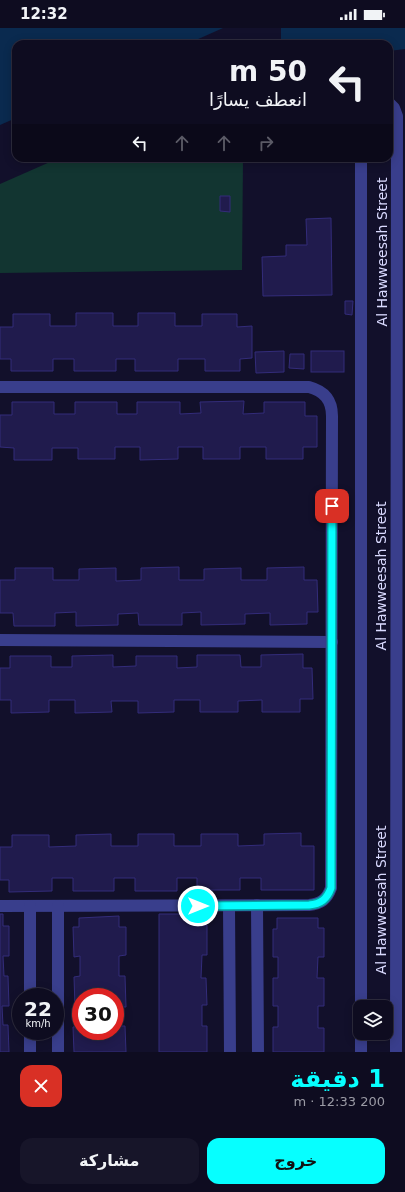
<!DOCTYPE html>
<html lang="ar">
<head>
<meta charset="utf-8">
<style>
  body { margin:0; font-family:"DejaVu Sans","Noto Naskh Arabic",sans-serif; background:#171529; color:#f1f3f6; direction:rtl; height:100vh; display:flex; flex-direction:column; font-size:15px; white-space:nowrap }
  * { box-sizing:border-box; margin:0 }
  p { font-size:13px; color:#9b9ba5 }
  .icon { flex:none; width:22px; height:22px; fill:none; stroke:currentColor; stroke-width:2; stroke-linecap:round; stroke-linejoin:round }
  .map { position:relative; height:1024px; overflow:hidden; direction:ltr }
  .panel { display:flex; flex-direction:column; background:#0e0c20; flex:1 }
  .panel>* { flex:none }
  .hud { position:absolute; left:12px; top:12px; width:381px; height:122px; border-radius:12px; box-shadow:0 2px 10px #0003,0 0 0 1px #2e2c3e; direction:rtl; background:#0e0c20; color:#f1f3f6; overflow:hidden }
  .tools { position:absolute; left:353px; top:972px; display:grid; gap:8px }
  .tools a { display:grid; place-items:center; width:40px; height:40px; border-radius:8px; background:#0e0c20; box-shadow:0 2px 10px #0003,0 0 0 1px #2e2c3e; font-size:20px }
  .speed { position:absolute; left:12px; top:960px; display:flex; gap:8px; font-size:20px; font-weight:700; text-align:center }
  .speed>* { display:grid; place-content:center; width:52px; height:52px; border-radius:50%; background:#0e0c20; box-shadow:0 2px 10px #0003,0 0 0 1px #2e2c3e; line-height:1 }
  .speed small { font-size:10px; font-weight:400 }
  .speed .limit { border:6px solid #d22; background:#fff; color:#111 }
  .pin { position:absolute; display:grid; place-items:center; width:34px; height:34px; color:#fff; margin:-17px; border-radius:8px; box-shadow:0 2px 6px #0006 }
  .me { position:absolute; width:44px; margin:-22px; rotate:90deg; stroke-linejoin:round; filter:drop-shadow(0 0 3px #0008) }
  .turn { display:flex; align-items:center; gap:14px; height:84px; padding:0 20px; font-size:18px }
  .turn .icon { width:52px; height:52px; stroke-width:2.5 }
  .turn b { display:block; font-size:28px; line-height:34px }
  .lanes { display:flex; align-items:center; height:38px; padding:0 20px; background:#0003; justify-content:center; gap:20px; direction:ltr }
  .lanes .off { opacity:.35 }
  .round { display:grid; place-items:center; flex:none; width:42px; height:42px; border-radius:12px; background:#171529 }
  .head { display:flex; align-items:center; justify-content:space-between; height:68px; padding:0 20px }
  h1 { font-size:24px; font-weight:700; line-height:30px; color:#06ffff }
  .primary-button { display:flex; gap:8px; margin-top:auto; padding:8px 20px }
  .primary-button a { flex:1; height:46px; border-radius:12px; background:#06ffff; color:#111; font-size:16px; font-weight:700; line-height:46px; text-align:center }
  .primary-button a+a { background:#171529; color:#f1f3f6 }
  .status { display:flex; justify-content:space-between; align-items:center; height:28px; padding:0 20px; background:#0e0c20; direction:ltr }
  .status svg { height:11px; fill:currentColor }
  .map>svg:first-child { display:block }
  .green { fill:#123531 }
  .water { fill:#0a2a4f }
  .building { fill:#201b4d; stroke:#332c7a }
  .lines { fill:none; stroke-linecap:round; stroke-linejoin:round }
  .street { stroke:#393e8c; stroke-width:12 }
  .route-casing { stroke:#04a6a6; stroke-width:10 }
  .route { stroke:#06ffff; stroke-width:7 }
  .labels { text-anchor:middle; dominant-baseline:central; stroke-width:3.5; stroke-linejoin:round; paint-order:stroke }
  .street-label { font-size:14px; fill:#dadaff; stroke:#12102b }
</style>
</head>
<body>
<div class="status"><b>12:32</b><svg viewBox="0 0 49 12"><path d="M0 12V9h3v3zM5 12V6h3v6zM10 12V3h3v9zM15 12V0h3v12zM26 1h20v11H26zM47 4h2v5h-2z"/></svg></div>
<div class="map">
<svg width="405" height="1024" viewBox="0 0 405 1024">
  <rect width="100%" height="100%" fill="#12102b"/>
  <!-- green -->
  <path class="green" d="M 59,130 L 243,130 L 242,242 L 0,245 L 0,156 Z"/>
  <!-- water -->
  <g class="water">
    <path d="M 0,0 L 223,0 L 187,16 L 16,16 L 16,90 L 0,97 Z"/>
    <path d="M 281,0 L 405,0 L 405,21 L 389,23 L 389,16 L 281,16 Z"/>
  </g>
  <!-- building -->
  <g class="building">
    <path d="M 220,168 L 230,168 L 230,184 L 220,183 Z"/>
    <path d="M 331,190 L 332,267 L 263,268 L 262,229 L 286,228 L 286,217 L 307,217 L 306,191 Z"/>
    <path d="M 345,273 L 353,273 L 352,287 L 345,286 Z"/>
    <path d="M 76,285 L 113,285 L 113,298 L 138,298 L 138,285 L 175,285 L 175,298 L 202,298 L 202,286 L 237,286 L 237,299 L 252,298 L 252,330 L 240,331 L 240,343 L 205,343 L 205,331 L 178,331 L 178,343 L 135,343 L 135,331 L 116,331 L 116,343 L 74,343 L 74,331 L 53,331 L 53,343 L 11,343 L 11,331 L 0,331 L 0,299 L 13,299 L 13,286 L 50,286 L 50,298 L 76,298 Z"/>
    <path d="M 284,323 L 284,344 L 256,345 L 255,324 Z"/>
    <rect x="311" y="323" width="33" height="21"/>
    <path d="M 290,326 L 304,326 L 304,341 L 289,340 Z"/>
    <path d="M 244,373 L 243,386 L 264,385 L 264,374 L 305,374 L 305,388 L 317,388 L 317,419 L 303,419 L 303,431 L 266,431 L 266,419 L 240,419 L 240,431 L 203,431 L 203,419 L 178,419 L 178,431 L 140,432 L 140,419 L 115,419 L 115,431 L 78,431 L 78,420 L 52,420 L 52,432 L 14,432 L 14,420 L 0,419 L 0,387 L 12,387 L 12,374 L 54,374 L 54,386 L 75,386 L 75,374 L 117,374 L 117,386 L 137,386 L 137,374 L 180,374 L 180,386 L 201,385 L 200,374 Z"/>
    <path d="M 179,539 L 179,552 L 204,552 L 204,541 L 241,540 L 241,552 L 267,552 L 267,540 L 304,539 L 304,552 L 317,552 L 318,584 L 307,584 L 307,596 L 270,597 L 270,585 L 245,586 L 245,596 L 201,597 L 201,584 L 182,585 L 182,597 L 139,597 L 138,585 L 118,586 L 118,597 L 76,598 L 76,584 L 55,585 L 55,598 L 14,598 L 13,585 L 0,585 L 0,552 L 15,552 L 15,540 L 53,540 L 53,552 L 79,552 L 79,541 L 116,540 L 116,553 L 141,552 L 141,540 Z"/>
    <path d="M 303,626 L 303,640 L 312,640 L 313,671 L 300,671 L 300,684 L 262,684 L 262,672 L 238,673 L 238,684 L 200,684 L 200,672 L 174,672 L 174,684 L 138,685 L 138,673 L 111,673 L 112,684 L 75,685 L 75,672 L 49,672 L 49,684 L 11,685 L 11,672 L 0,672 L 0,640 L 10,640 L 10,628 L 51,628 L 51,639 L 72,639 L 72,628 L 113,627 L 113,639 L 136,638 L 136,628 L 177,628 L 177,640 L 197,639 L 197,627 L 240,627 L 241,639 L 261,639 L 261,627 Z"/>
    <path d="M 301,805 L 301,818 L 314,818 L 314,862 L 261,862 L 261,850 L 240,850 L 240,862 L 197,862 L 197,850 L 177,850 L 177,863 L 135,863 L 135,850 L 114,850 L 114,863 L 73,863 L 73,850 L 52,850 L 52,863 L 9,864 L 9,852 L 0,852 L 0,819 L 12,819 L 12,807 L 49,807 L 49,819 L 76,818 L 76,807 L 111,806 L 111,818 L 138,818 L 138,806 L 174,806 L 174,818 L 201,818 L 201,806 L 238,806 L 238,818 L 264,817 L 264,806 Z"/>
    <path d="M 0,886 L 3,886 L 3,898 L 9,898 L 9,928 L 3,928 L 4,948 L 8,948 L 9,978 L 2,978 L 3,997 L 8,997 L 9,1024 L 0,1024 Z"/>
    <path d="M 159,886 L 201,886 L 201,898 L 207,897 L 207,927 L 202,927 L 201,950 L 206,950 L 207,977 L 202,977 L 202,998 L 207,998 L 207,1024 L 159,1024 Z"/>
    <path d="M 119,888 L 119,899 L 126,899 L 126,927 L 119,928 L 119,948 L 125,948 L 126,979 L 120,979 L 121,998 L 125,998 L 126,1024 L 74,1024 L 73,999 L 81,998 L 81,1003 L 115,1003 L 115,969 L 81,969 L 81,982 L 81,979 L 75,979 L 74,949 L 80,948 L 80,928 L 74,929 L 73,899 L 79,899 L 79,890 Z"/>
    <path d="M 277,890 L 318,890 L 318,900 L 324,900 L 324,929 L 318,929 L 317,950 L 324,950 L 324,978 L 318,978 L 318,1000 L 324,1000 L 324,1024 L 273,1024 L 273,999 L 278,999 L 278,978 L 273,978 L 273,950 L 278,950 L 278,929 L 273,929 L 273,901 L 277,901 Z"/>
  </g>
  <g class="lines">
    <!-- street -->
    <g class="street">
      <path d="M 389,75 L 394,80 L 397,88 L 396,1024"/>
      <path d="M 0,359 L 309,359 C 324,363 332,372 332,388 L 331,860 C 327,871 321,876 309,877 L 0,878"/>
      <path d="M 0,612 L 332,614"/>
      <path d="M 257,877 L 258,1024"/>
      <path d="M 58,878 L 58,1024"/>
      <path d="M 229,878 L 230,1024"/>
      <path d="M 30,969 L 30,878"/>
      <path d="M 361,979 L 361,130"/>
      <path d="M 30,1024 L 30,1003"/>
      <path d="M 361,1024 L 361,1005"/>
    </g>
  </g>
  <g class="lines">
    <!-- route casing -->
    <g class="route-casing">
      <path id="route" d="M 198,878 L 309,877 C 321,876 327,871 331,860 L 332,478"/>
    </g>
    <!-- route -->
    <use href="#route" class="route"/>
  </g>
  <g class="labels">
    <!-- street labels -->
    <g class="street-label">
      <text transform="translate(382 224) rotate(-90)">Al Hawweesah Street</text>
      <text transform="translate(381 548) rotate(-90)">Al Hawweesah Street</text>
      <text transform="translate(381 872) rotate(-90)">Al Hawweesah Street</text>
    </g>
  </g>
</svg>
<div class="tools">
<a><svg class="icon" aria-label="layers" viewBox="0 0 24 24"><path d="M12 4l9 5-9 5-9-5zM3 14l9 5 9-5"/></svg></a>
</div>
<div class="speed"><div>22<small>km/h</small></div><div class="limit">30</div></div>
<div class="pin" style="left:332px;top:478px;background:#d93025"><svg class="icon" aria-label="arrive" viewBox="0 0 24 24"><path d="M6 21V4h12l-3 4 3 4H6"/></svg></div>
<svg class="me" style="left:198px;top:878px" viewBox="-20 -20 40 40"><circle r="17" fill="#06ffff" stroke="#fff" stroke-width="3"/><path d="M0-11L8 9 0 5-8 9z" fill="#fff"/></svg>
<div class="hud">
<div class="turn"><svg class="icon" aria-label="left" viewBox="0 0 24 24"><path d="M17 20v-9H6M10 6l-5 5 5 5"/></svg><div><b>50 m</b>انعطف يسارًا</div></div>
<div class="lanes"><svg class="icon" aria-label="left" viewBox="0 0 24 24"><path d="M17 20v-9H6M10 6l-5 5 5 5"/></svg><svg class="icon off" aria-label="ahead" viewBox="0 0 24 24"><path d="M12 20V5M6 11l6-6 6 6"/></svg><svg class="icon off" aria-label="ahead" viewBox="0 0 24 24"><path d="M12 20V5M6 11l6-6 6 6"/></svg><svg class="icon off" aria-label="right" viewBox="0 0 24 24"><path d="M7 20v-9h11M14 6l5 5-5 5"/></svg></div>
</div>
</div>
<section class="panel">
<div class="head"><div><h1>1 دقيقة</h1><p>200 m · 12:33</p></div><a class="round" style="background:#d93025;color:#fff"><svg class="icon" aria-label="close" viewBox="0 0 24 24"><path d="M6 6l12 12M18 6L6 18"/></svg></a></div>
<div class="primary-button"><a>خروج</a><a>مشاركة</a></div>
</section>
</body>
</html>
